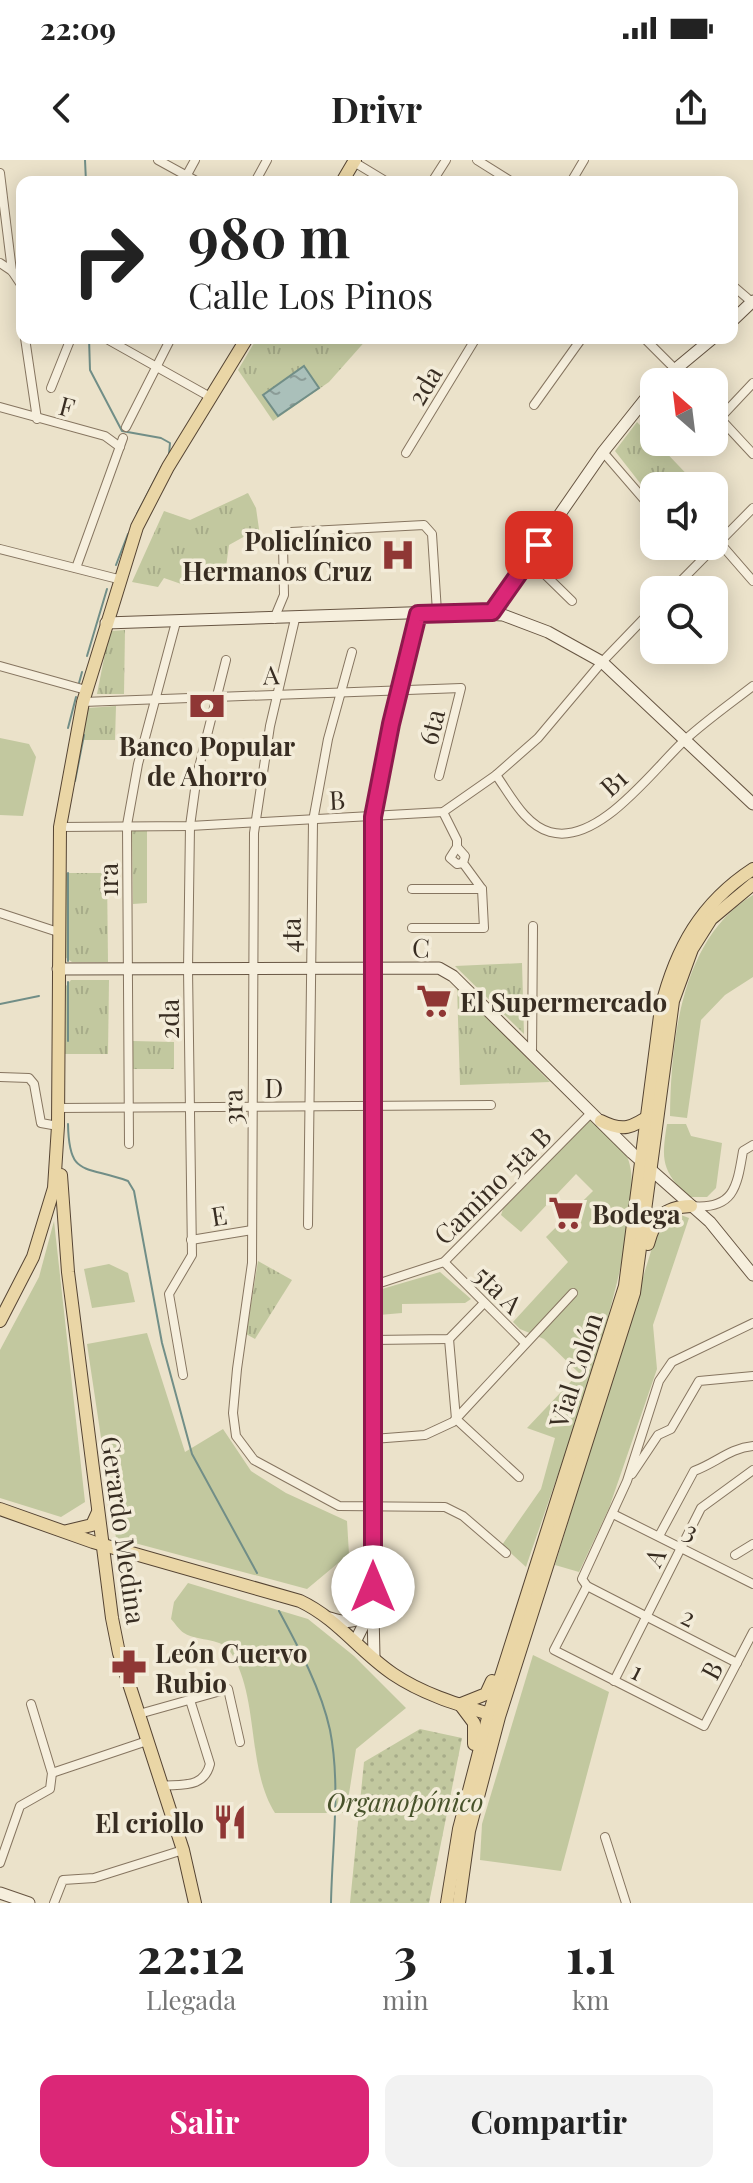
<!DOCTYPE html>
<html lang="es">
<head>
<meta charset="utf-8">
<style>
  body { margin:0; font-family:"Playfair Display",serif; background:#f2f2f2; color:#222; height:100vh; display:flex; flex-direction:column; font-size:30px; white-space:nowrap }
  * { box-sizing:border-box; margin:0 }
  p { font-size:26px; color:#767676 }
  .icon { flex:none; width:44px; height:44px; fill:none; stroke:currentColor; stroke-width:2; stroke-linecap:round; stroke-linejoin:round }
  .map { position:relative; height:1743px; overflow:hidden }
  .panel { display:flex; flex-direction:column; background:#fff; flex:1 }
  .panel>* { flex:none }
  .guide { position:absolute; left:16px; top:16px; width:722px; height:168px; border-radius:16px; box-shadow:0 4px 20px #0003; background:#fff; color:#222; overflow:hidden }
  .needle { width:52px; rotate:332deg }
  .controls { position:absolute; left:640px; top:208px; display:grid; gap:16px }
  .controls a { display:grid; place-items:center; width:88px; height:88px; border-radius:16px; background:#fff; box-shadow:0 4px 20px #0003; font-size:40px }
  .pin { position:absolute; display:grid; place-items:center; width:68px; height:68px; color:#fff; margin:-34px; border-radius:16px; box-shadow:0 4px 12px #0006 }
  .me { position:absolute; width:88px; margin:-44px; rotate:0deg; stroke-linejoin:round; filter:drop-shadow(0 0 6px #0008) }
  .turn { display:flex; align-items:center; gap:28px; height:168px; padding:0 40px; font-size:36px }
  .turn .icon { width:104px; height:104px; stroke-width:2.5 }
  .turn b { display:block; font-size:56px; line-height:68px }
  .eta { display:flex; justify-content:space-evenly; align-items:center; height:136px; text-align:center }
  .eta b { font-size:48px; font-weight:700; line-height:56px }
  .cta { display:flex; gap:16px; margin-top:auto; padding:16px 40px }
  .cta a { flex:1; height:92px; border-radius:16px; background:#db2777; color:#fff; font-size:32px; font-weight:700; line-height:92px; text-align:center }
  .cta a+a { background:#f2f2f2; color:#222 }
  .status { display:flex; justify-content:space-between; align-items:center; height:56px; padding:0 40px; background:#fff; direction:ltr }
  .status svg { height:22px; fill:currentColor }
  header { display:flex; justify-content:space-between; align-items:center; height:104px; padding:0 40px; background:#fff; font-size:36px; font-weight:700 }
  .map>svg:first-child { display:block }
  .grass { fill:#c2c89f }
  .park { fill:url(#park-tufts) }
  .garden { fill:url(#garden-dots) }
  .water { fill:url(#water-ripples); stroke:#718e87; stroke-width:2 }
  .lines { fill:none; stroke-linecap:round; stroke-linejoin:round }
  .stream { stroke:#718e87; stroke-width:2 }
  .street-casing { stroke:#867560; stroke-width:10 }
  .secondary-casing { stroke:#685643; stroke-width:13 }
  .primary-casing { stroke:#543; stroke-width:14 }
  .street { stroke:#f6efdd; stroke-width:8 }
  .secondary { stroke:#f6efdd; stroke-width:11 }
  .primary { stroke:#ead6a6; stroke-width:12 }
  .route-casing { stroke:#8e194d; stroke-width:20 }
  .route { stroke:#db2777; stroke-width:14 }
  .labels { text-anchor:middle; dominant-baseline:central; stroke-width:7; stroke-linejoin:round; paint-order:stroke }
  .street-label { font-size:26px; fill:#382d22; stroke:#f3ecd9 }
  .poi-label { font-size:26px; font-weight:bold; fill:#382d22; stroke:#f3ecd9; text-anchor:start }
  .park-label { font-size:26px; font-style:italic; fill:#47522a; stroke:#f3ecd9 }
</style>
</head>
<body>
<div class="status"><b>22:09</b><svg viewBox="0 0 49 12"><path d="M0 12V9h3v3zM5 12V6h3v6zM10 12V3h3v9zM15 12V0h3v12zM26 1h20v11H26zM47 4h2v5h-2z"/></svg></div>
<header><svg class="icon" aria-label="back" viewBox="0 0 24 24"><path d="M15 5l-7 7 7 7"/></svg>Drivr<svg class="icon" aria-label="share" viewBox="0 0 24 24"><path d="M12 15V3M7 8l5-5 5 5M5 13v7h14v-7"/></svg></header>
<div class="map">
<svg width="753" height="1743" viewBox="0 0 753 1743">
  <defs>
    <pattern id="park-tufts" width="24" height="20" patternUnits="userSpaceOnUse" patternTransform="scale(2)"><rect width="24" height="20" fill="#c2c89f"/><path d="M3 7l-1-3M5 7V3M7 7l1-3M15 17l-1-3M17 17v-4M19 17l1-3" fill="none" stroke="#a7ac89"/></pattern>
    <pattern id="garden-dots" width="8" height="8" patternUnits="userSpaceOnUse" patternTransform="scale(2)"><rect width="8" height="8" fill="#c2c89f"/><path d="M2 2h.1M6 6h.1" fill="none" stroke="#a7ac89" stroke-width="1.8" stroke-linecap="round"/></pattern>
    <pattern id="water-ripples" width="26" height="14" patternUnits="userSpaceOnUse" patternTransform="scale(2)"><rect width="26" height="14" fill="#aac0ba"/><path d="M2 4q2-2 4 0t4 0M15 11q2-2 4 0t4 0" fill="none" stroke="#8b9c97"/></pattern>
  </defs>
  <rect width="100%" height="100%" fill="#ebe2ca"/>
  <!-- grass -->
  <g class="grass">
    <path d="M 0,578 L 29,584 L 36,597 L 23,656 L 0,655 Z"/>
    <path d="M 753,735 L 753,817 L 725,835 L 701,860 L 687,958 L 670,956 C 671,880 681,778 753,735 Z"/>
    <path d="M 592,958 C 603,970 622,984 628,999 C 653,1065 551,1331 526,1407 L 502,1385 L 541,1329 L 555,1278 L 527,1268 L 579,1213 L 544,1179 L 520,1169 L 513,1162 L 568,1102 L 546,1077 L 593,1031 L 576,1014 L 521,1072 L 501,1055 L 503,1049 Z"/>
    <path d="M 667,964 L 686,964 L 691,976 L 722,983 L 716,1028 L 707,1037 L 688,1037 C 662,1010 661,1001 667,964 Z"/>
    <path d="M 678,1054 L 689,1058 L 653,1165 L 657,1209 L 609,1348 L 579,1412 L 555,1405 L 659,1065 L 666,1057 Z"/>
    <path d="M 54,1061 L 85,1342 L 61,1357 L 0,1338 L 0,1190 L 39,1117 Z"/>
    <path d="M 109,1104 L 128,1113 L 135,1142 L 92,1148 L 84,1109 Z"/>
    <path d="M 440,1112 L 471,1139 L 465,1143 L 402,1144 L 402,1153 L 379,1155 L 377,1135 L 382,1129 Z"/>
    <path d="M 147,1173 L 185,1292 L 223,1269 L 251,1311 L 286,1333 L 347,1361 L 349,1394 L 307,1429 L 116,1378 L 87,1184 Z"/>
    <path d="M 188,1423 L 308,1459 L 354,1496 L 406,1548 L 356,1589 L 346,1653 L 275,1653 C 247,1609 259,1541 233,1496 C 222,1475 200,1483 184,1473 C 179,1470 175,1463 171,1459 L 174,1442 Z"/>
    <path d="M 533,1495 L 609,1532 L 561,1711 L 480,1700 L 482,1664 Z"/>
  </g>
  <!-- park -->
  <g class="park">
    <path d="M 257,178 L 368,178 L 329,222 L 273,261 L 238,210 Z"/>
    <path d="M 637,262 L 698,326 L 654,326 L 654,341 L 615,291 Z"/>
    <path d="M 248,333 L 256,348 L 260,376 L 247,375 L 229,385 L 226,407 L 187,412 L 184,425 L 164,418 L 158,427 L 132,422 L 164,351 L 190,360 Z"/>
    <path d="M 125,470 L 124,534 L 97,534 L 108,478 L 111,471 Z"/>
    <path d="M 116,546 L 115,580 L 80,580 L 88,548 Z"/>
    <path d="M 147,670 L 147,743 L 133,744 L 132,671 Z"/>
    <path d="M 64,713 L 107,713 L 108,802 L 72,802 L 65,797 Z"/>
    <path d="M 522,803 L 524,874 L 455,806 Z"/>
    <path d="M 71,820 L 109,820 L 108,894 L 65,894 L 66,826 Z"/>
    <path d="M 457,826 L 550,922 L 460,925 Z"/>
    <path d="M 133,881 L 174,882 L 174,909 L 133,909 Z"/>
    <path d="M 258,1101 L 292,1120 L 255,1179 L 246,1174 Z"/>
  </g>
  <!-- garden -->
  <path class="garden" d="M 420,1569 L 462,1578 L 429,1743 L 350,1743 L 364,1602 Z"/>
  <!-- water -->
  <path class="water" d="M 304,206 L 319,228 L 278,256 L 263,235 Z"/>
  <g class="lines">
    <!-- stream -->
    <g class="stream">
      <path d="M 85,0 L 86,22"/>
      <path d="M 89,178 L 90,210 L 122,271 L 161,278 L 170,283 L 169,294"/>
      <path d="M 137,354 L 162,306"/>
      <path d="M 116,405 L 128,374"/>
      <path d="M 87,496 L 107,429"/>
      <path d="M 79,523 L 82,512"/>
      <path d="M 68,568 L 76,537"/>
      <path d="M 75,621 L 84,575"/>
      <path d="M 68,801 L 68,713"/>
      <path d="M 0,844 L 39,836"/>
      <path d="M 68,881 L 68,822"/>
      <path d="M 68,964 C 69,1017 83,1005 128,1021 L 134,1031 L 162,1183 L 192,1294 L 257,1413"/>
      <path d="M 279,1451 C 299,1488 321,1529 330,1570 C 341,1626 332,1687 331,1743"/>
    </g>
    <!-- street casing -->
    <g class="street-casing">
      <g id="street">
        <path d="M 158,0 L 198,22"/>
        <path d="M 477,0 L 512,22"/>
        <path d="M 354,2 L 387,22"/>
        <path d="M 0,13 L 12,111"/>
        <path d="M 183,22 L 195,0"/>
        <path d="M 255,22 L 267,0"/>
        <path d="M 432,22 L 446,0"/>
        <path d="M 571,22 L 584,0"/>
        <path d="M 0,103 L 12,111 L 22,126"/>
        <path d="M 732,125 L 753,143"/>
        <path d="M 22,139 L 22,155"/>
        <path d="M 25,178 L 37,259"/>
        <path d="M 105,178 L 212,238"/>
        <path d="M 644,178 L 688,222"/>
        <path d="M 51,228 L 71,178"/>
        <path d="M 534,245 L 582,178"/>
        <path d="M 0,247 L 105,276 L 120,287"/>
        <path d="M 714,252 L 753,294"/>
        <path d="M 720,258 L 753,223"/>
        <path d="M 126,267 L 171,178"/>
        <path d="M 603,292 L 654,351"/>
        <path d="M 406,293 L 476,178"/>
        <path d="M 719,382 L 753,421"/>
        <path d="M 0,389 L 118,419"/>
        <path d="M 529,399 L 572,441"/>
        <path d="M 76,408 L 123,278"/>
        <path d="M 672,430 L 753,348"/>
        <path d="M 274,459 L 284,435 L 283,384 L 291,372 L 424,365 L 432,374 L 437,452"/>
        <path d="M 295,459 L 270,566 L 254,673 L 252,1103 L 237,1209 L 233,1253 L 236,1276 L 254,1300 L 339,1346 L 445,1347 L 463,1356 L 506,1393"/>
        <path d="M 0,506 L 86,530"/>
        <path d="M 83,542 L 461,528 L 439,616"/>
        <path d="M 496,615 C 511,636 525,665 550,672 C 599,686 654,608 686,579 C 707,560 731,543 753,526"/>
        <path d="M 60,667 L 190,666 L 443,652 L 496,615 L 538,578 L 602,502 L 654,448"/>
        <path d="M 457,687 L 450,698 L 457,704 L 463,703"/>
        <path d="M 412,729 L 482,729"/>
        <path d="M 0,753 L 58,772"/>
        <path d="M 412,768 L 484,768 L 482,729 L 463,703 L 465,696 L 457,687 L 457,680 L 443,652"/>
        <path d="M 532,894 L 533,766"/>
        <path d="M 0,917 L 29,918 L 34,924 L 41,963 L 58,966"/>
        <path d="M 58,948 L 491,945"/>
        <path d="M 129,984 L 127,665 L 138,604 L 176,462"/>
        <path d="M 691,1046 C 734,1050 737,1027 743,991 L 753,985"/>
        <path d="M 308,1065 L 313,661 L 328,579 L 352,492"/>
        <path d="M 191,1080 L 252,1070"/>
        <path d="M 444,1102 L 525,1183"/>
        <path d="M 373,1131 L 374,1125 L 444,1102 L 592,952"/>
        <path d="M 449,1179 L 456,1259 L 519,1317"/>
        <path d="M 373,1180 L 449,1179 L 484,1143"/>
        <path d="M 183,1215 L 169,1134 L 192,1095 L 188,809 L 190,666 L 197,615 L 226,500"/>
        <path d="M 373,1279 L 425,1275 L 453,1262 L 573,1133"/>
        <path d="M 632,1314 L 658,1275 L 671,1269 L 699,1221 L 753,1216"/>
        <path d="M 613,1354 L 753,1424"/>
        <path d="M 659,1376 L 694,1311 C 716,1303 730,1288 753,1286"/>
        <path d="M 735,1395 L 753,1384"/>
        <path d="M 587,1426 L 554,1490 L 704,1566 L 753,1472"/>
        <path d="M 737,1503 L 587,1426 L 582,1419 L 627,1321 L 659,1221 L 672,1202 L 753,1163"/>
        <path d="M 614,1521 L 701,1348 L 753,1310"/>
        <path d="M 139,1554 L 228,1529 L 240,1582"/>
        <path d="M 52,1613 L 147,1581"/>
        <path d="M 162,1626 C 183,1624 204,1628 210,1604 L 190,1540"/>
        <path d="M 605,1677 L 626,1743"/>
        <path d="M 0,1703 L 20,1646 L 50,1629 L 52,1613 L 31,1544"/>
        <path d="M 54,1743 L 63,1720 L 94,1718 L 183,1690"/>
      </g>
    </g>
    <!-- secondary casing -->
    <g class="secondary-casing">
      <g id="secondary">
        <path d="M 732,161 L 753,141"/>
        <path d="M 660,222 L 713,178"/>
        <path d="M 492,452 L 603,292 L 654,228"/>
        <path d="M 106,463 L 437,452 L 503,455 L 548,472 L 602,502 L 753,644"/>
        <path d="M 58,809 L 439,808 L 453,816 L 632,993 L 710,1062 L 753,1115"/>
        <path d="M 373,1451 L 374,1497"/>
        <path d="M 330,1458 C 346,1463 355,1464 367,1452"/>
        <path d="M 356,1480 L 373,1446 L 373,657 L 391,564 L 418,454"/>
        <path d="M 0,1733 L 29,1743"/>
      </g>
    </g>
    <!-- primary casing -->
    <g class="primary-casing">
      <g id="primary">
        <path d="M 342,22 L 355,0"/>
        <path d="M 601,961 C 623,972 632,968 652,954"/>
        <path d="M 61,1015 L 68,1112 L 112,1458 L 119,1493 L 183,1690 L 195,1743"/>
        <path d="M 648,1084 C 655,1058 663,1047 691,1046"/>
        <path d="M 0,1161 L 33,1097 L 54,1028 L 58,966 L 60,667 L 83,542 L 137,367 L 168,307 L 247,178"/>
        <path d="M 0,1349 L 93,1382 L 300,1441 C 338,1459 359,1491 393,1514 C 424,1535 460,1545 496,1556"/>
        <path d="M 67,1371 L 92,1365 L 98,1352"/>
        <path d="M 461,1544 L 486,1534 L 492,1521"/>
        <path d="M 462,1547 L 474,1563 L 474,1584"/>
        <path d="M 447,1743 L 459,1669 L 489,1554 L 625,1126 L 661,848 C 676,788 701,743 753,709"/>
        <path d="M 459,1743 L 469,1671 L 499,1557 L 634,1133 L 673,841 L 692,789 L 711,759 L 753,724"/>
      </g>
    </g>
    <!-- street -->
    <use href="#street" class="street"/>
    <!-- secondary -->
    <use href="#secondary" class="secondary"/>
    <!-- primary -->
    <use href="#primary" class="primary"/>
  </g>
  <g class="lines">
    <!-- route casing -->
    <g class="route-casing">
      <path id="route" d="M 373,1427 L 373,657 L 391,564 L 418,454 L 492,452 L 539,385"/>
    </g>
    <!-- route -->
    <use href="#route" class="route"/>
  </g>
  <!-- icons -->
  <defs>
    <g id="hospital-bare" transform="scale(2.76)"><path d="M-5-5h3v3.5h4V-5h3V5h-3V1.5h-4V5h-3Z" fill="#8f3735" stroke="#f3ecd9" stroke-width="2.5" paint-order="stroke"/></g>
    <g id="bank-bare" transform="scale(2.76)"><path d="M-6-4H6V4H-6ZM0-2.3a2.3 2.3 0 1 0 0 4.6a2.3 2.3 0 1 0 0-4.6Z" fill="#8f3735" stroke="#f3ecd9" stroke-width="2.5" paint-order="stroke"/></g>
    <g id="supermarket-bare" transform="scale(2.76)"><path d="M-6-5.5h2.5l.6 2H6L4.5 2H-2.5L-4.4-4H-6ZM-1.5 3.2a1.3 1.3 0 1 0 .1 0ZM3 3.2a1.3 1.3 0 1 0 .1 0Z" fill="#8f3735" stroke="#f3ecd9" stroke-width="2.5" paint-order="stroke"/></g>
    <g id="pharmacy-bare" transform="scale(2.76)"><path d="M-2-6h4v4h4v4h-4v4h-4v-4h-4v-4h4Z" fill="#8f3735" stroke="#f3ecd9" stroke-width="2.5" paint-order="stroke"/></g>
    <g id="restaurant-bare" transform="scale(2.76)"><path d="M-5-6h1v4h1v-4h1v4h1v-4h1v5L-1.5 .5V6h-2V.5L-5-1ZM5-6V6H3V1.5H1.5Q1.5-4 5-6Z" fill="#8f3735" stroke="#f3ecd9" stroke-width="2.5" paint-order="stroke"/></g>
  </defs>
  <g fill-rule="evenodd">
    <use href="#hospital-bare" x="398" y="395"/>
    <use href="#bank-bare" x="207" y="546"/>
    <use href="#supermarket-bare" x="434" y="841"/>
    <use href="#supermarket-bare" x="566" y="1053"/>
    <use href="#pharmacy-bare" x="129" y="1507"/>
    <use href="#restaurant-bare" x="230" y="1662"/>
  </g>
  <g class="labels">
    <!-- street labels -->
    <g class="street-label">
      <text transform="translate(424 225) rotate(-59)">2da</text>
      <text transform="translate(67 246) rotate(15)">F</text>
      <text transform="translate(271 514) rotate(-2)">A</text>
      <text transform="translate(431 567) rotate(-76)">6ta</text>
      <text transform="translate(613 622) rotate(-42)">B1</text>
      <text transform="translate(337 639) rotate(-3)">B</text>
      <text transform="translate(107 720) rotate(-90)">1ra</text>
      <text transform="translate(290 775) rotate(-89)">4ta</text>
      <text transform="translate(421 787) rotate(2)">C</text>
      <text transform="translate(168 859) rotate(-90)">2da</text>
      <text x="274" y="927">D</text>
      <text transform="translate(232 947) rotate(-91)">3ra</text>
      <text transform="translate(492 1025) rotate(-45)">Camino 5ta B</text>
      <text transform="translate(219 1055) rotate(-9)">E</text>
      <text transform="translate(499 1129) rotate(45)">5ta A</text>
      <text transform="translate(575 1210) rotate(-72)">Vial Colón</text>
      <text transform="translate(124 1370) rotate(82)">Gerardo Medina</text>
      <text transform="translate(692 1370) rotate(27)">3</text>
      <text transform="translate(654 1397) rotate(-64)">A</text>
      <text transform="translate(689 1456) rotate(27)">2</text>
      <text transform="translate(638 1510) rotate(27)">1</text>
      <text transform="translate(711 1510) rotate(-62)">B</text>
    </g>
    <!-- poi labels -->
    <g class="poi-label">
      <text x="372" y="380" text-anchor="end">Policlínico<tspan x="372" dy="30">Hermanos Cruz</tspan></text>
      <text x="207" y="585" text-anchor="middle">Banco Popular<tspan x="207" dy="30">de Ahorro</tspan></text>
      <text x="460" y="841">El Supermercado</text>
      <text x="592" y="1053">Bodega</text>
      <text x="155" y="1492">León Cuervo<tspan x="155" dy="30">Rubio</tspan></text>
      <text x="204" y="1662" text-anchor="end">El criollo</text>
    </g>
    <!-- park labels -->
    <g class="park-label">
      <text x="405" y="1641">Organopónico</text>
    </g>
  </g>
</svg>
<div class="controls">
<a><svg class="needle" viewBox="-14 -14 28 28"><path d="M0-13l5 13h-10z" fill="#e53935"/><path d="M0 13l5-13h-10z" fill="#767676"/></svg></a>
<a><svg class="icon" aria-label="sound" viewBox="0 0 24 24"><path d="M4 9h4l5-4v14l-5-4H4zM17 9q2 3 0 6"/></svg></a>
<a><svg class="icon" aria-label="search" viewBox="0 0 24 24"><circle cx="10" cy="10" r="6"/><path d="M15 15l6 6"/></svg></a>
</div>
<div class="pin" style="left:539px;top:385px;background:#d93025"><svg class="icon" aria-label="arrive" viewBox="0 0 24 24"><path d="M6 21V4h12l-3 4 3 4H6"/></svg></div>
<svg class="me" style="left:373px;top:1427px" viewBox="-20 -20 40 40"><circle r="19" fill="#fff"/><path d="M0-13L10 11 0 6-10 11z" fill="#db2777"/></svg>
<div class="guide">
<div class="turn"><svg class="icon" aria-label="right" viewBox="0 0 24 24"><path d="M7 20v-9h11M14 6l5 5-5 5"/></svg><div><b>980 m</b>Calle Los Pinos</div></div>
</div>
</div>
<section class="panel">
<div class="eta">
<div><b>22:12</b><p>Llegada</p></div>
<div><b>3</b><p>min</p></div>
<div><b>1.1</b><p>km</p></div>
</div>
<div class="cta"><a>Salir</a><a>Compartir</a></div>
</section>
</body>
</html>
